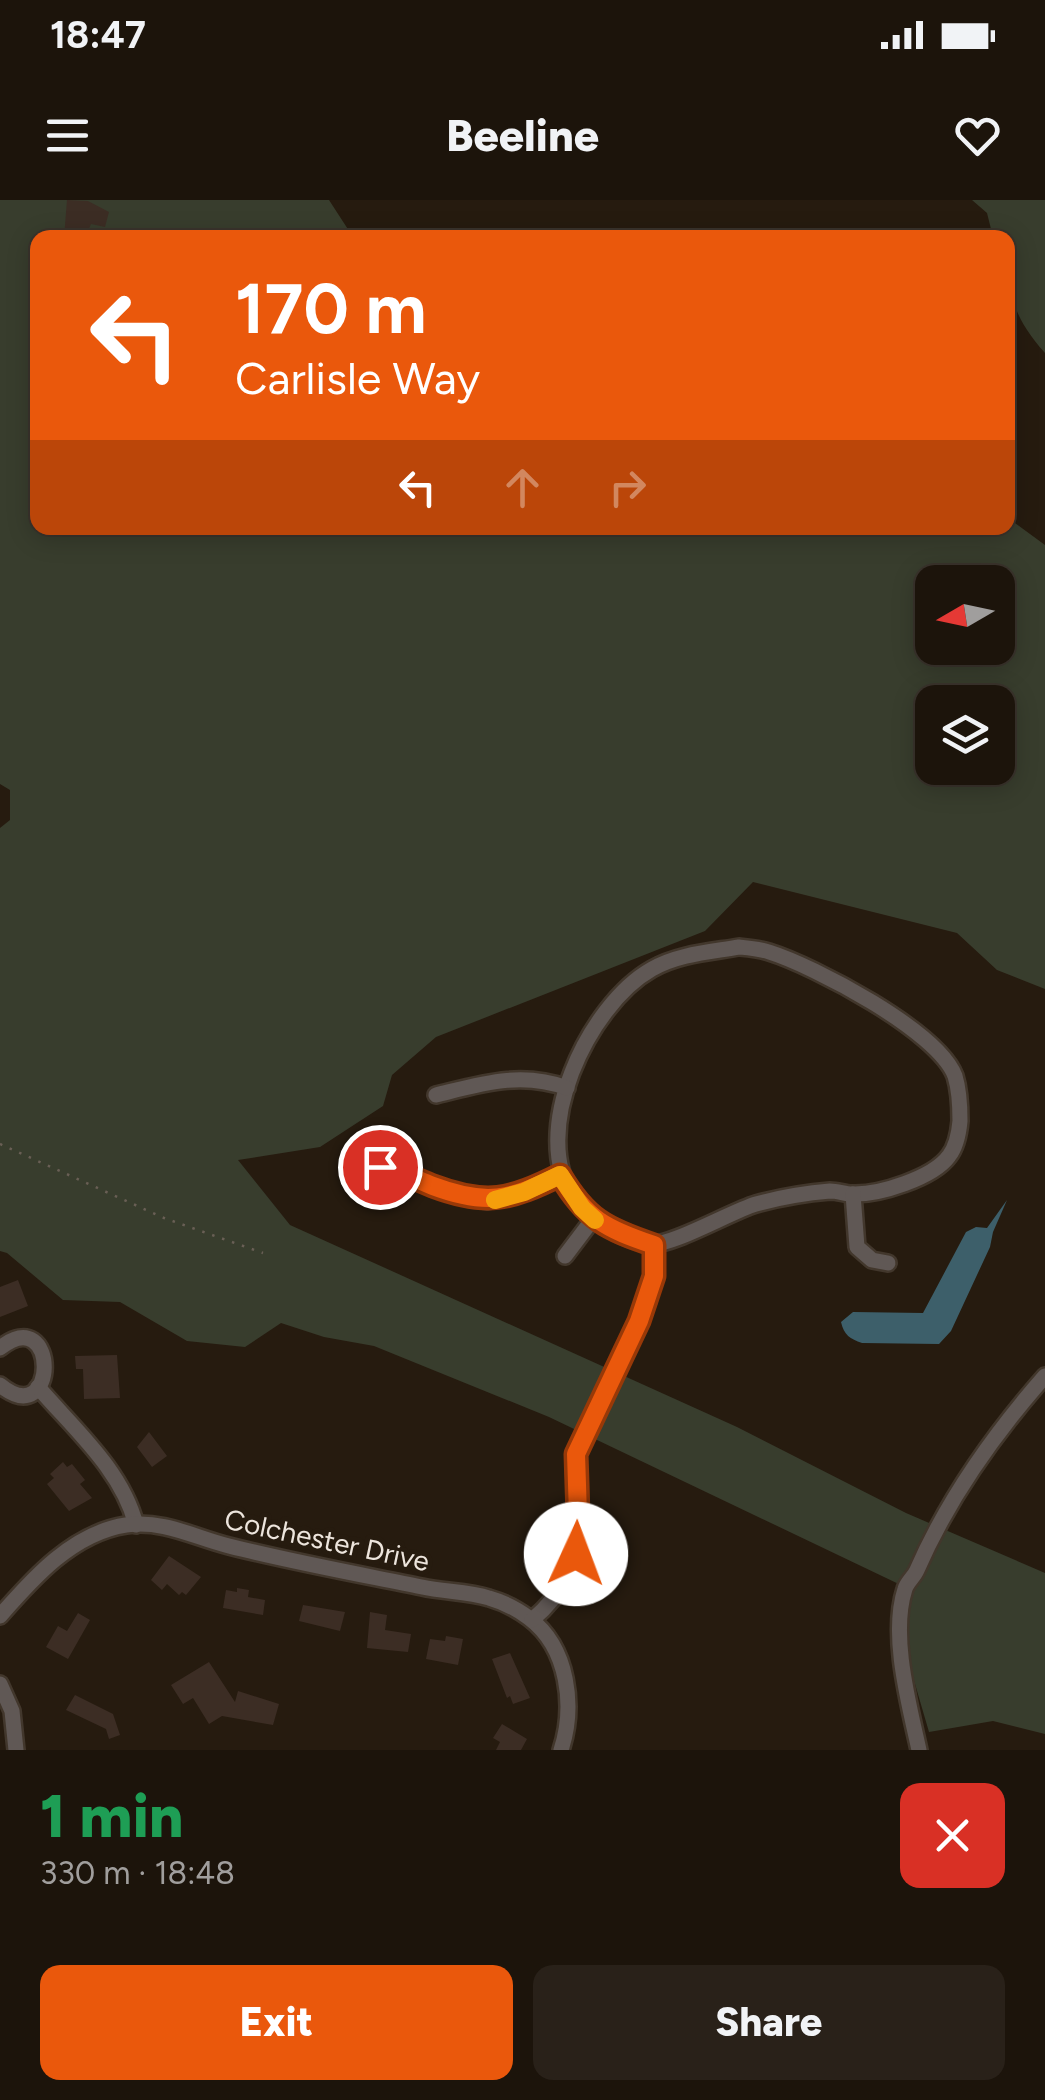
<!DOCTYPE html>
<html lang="en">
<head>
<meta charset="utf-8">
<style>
  body { margin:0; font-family:Figtree,sans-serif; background:#292119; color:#f1f3f6; height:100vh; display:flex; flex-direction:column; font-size:38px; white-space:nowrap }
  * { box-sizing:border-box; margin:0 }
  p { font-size:32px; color:#a09e9d }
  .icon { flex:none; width:55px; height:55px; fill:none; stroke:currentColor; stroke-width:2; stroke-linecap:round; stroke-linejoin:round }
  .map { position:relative; height:1550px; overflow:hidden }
  .panel { display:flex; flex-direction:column; background:#1c140b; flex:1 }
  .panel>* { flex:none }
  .guide { position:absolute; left:30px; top:30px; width:985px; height:305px; border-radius:20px; box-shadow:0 5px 25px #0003,0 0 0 2px #3a332c; background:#ea580c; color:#fff; overflow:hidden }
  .needle { width:65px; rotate:261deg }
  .tools { position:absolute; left:915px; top:365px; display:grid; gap:20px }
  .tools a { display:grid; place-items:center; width:100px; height:100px; border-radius:20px; background:#1c140b; box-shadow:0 5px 25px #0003,0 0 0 2px #3a332c; font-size:50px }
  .pin { position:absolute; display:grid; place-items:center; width:85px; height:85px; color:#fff; margin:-42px; border:5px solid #fff; border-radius:50%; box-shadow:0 2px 10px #0007 }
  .me { position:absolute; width:110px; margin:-55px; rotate:2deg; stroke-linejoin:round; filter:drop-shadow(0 0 8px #0008) }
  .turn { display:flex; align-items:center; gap:35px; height:210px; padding:0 40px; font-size:45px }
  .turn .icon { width:130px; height:130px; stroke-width:2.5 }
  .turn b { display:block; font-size:70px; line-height:85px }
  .lanes { display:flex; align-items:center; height:95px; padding:0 40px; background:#0003; justify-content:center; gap:50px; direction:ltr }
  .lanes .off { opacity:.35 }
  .round { display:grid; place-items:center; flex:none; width:105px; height:105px; border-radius:20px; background:#292119 }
  .summary { display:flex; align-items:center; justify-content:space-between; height:170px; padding:0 40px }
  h1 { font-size:60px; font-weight:800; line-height:75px; color:#1e9e55 }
  .primary-button { display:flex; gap:20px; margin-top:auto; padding:20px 40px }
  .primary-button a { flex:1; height:115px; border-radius:20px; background:#ea580c; color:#fff; font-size:40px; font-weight:800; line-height:115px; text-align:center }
  .primary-button a+a { background:#292119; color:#f1f3f6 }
  .status { display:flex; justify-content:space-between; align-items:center; height:70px; padding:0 50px; background:#1c140b; direction:ltr }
  .status svg { height:28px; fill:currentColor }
  header { display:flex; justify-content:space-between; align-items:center; height:130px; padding:0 40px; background:#1c140b; font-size:45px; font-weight:800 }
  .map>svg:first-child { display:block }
  .green { fill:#383d2d; fill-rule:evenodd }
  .water { fill:#3d5f6a }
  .building { fill:#3c2d24 }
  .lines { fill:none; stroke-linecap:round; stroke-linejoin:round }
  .minor-casing { stroke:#42372c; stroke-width:20 }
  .path { stroke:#695f55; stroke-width:2.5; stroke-dasharray:2.5 8; stroke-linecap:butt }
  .minor { stroke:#605855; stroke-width:15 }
  .route-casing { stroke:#983908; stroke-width:25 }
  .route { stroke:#ea580c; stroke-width:18 }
  .slow { stroke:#f59e0b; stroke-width:18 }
  .labels { text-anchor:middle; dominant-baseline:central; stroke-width:10; stroke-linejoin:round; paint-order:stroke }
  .street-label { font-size:28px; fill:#ede5dd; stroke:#261b0f }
</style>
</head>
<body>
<div class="status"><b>18:47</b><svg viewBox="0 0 49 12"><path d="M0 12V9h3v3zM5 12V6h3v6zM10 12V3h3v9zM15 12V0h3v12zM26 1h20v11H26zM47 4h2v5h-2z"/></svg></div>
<header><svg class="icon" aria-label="menu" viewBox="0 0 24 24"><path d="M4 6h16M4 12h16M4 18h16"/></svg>Beeline<svg class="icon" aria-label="heart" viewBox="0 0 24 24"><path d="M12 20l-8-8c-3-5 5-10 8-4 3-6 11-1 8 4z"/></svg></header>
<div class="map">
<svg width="1045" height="1550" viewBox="0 0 1045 1550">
  <rect width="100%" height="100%" fill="#261b0f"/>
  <!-- green -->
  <g class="green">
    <path d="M 0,0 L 329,0 L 353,37 L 38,38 L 38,328 L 751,328 L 767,337 L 849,335 L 863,328 L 1008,328 L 1008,318 L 1045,345 L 1045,789 L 997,770 L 957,733 L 753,682 L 705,731 L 436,837 L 392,875 L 383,906 L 320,947 L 238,960 L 290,1025 L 737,1227 L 906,1313 L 1045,1373 L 1045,1534 L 993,1521 L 929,1532 L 908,1460 L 905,1387 L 549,1217 L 374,1146 L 324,1137 L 281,1123 L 245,1147 L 187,1141 L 120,1102 L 63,1100 L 7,1053 L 0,1051 L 0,628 L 10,620 L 10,590 L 0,584 ZM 932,382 L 998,382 L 998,448 L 932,448 ZM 932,502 L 998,502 L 998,568 L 932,568 Z"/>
    <path d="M 972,0 L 1045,0 L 1045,153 C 1009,112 1008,90 1008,38 L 993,37 L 987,13 Z"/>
  </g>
  <!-- water -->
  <path class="water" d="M 1007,1000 L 993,1032 L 990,1047 L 951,1131 L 939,1144 L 862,1143 C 850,1139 844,1135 841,1122 L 853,1112 L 923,1113 L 966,1032 L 976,1027 L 987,1028 Z"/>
  <!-- building -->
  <g class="building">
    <path d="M 67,0 L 88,1 L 109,12 L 105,27 L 91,24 L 85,38 L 64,38 Z"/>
    <path d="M 18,1080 L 28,1106 L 0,1117 L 0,1087 Z"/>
    <path d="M 117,1155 L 120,1198 L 84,1199 L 83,1169 L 76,1169 L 75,1156 Z"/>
    <path d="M 149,1232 L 167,1256 L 152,1267 L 137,1247 Z"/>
    <path d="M 63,1262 L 67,1267 L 72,1264 L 85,1280 L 80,1284 L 92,1298 L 69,1311 L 47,1284 L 54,1278 L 50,1274 Z"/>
    <path d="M 169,1356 L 201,1377 L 186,1395 L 182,1392 L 179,1395 L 167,1384 L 162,1390 L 151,1380 Z"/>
    <path d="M 237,1388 L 249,1390 L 248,1397 L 265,1400 L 263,1415 L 223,1408 L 226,1390 L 237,1392 Z"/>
    <path d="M 303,1405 L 345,1412 L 340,1431 L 299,1421 Z"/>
    <path d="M 370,1412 L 387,1415 L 385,1430 L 411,1434 L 408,1452 L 367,1448 Z"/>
    <path d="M 78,1413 L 90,1420 L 68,1459 L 46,1447 L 58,1426 L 67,1431 Z"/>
    <path d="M 446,1436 L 463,1439 L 458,1465 L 426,1459 L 430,1439 L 445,1441 Z"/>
    <path d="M 510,1453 L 530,1498 L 513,1504 L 510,1496 L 507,1498 L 492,1459 Z"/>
    <path d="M 209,1462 L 235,1502 L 238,1491 L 279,1504 L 273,1525 L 222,1516 L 209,1524 L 193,1498 L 183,1504 L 171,1485 Z"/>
    <path d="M 75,1495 L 113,1514 L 120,1535 L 109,1539 L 106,1529 L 66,1510 Z"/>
    <path d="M 502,1524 L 527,1539 L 521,1550 L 496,1550 L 500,1542 L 493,1538 Z"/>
  </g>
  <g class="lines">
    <!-- minor casing -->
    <g class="minor-casing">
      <g id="minor">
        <path d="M 739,747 C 749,748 760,749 769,752 C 814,766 938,831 955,876 C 959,889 960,907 960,921 C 959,932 956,947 949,956 C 933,978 879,995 852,994 C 845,994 838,991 830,991 C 806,993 778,998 756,1004 C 732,1011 670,1047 650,1044 C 621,1039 591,1022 574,998 C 528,933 588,805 652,769 C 678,754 710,752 739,747 Z"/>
        <path d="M 436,895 C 481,884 521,871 567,888"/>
        <path d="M 357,973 L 390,968 L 460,996 L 487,1001 L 524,992 L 560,975"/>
        <path d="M 853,994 L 857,1047 L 872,1060 L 888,1063"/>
        <path d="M 565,1056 L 593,1019"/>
        <path d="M 0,1148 C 59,1101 59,1233 0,1185"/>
        <path d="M 38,1187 C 74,1229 122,1270 136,1325"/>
        <path d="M 0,1416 C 33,1378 73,1333 126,1325 C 165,1320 193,1337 229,1346 C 292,1362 358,1374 422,1387 C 444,1392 468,1391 489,1398 C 503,1402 517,1409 529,1418 C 569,1448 575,1507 561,1550"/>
        <path d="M 532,1420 C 568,1390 583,1352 578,1305 C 576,1288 572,1267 577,1251 C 597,1193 644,1136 654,1076 C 656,1066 654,1055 654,1045"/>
        <path d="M 0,1484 L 12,1511 L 16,1550"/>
        <path d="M 919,1550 C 909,1504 890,1435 905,1389 C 907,1382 914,1377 917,1370 C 947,1301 995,1233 1045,1176"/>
      </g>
    </g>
    <!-- path -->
    <path class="path" d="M 0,944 L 164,1018 L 263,1053"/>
    <!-- minor -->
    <use href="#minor" class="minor"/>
  </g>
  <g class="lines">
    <!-- route casing -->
    <g class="route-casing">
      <path id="route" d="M 380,967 C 399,970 415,979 433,986 C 486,1006 510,1000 560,975 C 586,1019 606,1029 654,1045 L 654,1076 L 639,1121 L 576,1254 L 578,1315 L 576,1354"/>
    </g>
    <!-- route -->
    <use href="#route" class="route"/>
    <!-- slow -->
    <path class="slow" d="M 495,1000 L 524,992 L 560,975 L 582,1008 L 595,1020"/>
  </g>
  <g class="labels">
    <!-- street labels -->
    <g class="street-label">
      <text transform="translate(327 1340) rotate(12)">Colchester Drive</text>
    </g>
  </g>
</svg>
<div class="tools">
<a><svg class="needle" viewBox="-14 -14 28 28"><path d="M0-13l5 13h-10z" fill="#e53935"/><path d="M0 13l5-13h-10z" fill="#a09e9d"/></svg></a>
<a><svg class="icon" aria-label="layers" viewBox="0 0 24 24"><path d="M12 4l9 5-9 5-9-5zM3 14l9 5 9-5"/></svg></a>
</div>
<div class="pin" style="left:380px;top:967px;background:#d93025"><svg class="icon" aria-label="arrive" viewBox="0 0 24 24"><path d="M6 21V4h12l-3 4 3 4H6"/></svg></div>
<svg class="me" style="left:576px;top:1354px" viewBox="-20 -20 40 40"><circle r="19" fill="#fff"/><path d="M0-13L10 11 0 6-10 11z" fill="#ea580c"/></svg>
<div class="guide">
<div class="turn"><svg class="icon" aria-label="left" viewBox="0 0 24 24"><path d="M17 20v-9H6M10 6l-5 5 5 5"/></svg><div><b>170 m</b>Carlisle Way</div></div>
<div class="lanes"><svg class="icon" aria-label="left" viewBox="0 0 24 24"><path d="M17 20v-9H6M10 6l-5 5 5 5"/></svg><svg class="icon off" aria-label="ahead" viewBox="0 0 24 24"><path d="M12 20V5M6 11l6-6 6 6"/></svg><svg class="icon off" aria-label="right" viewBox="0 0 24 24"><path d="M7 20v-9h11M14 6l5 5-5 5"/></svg></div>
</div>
</div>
<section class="panel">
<div class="summary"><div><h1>1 min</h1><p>330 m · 18:48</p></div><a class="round" style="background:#d93025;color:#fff"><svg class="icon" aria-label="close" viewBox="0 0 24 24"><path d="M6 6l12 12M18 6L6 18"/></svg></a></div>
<div class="primary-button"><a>Exit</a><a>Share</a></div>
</section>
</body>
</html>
